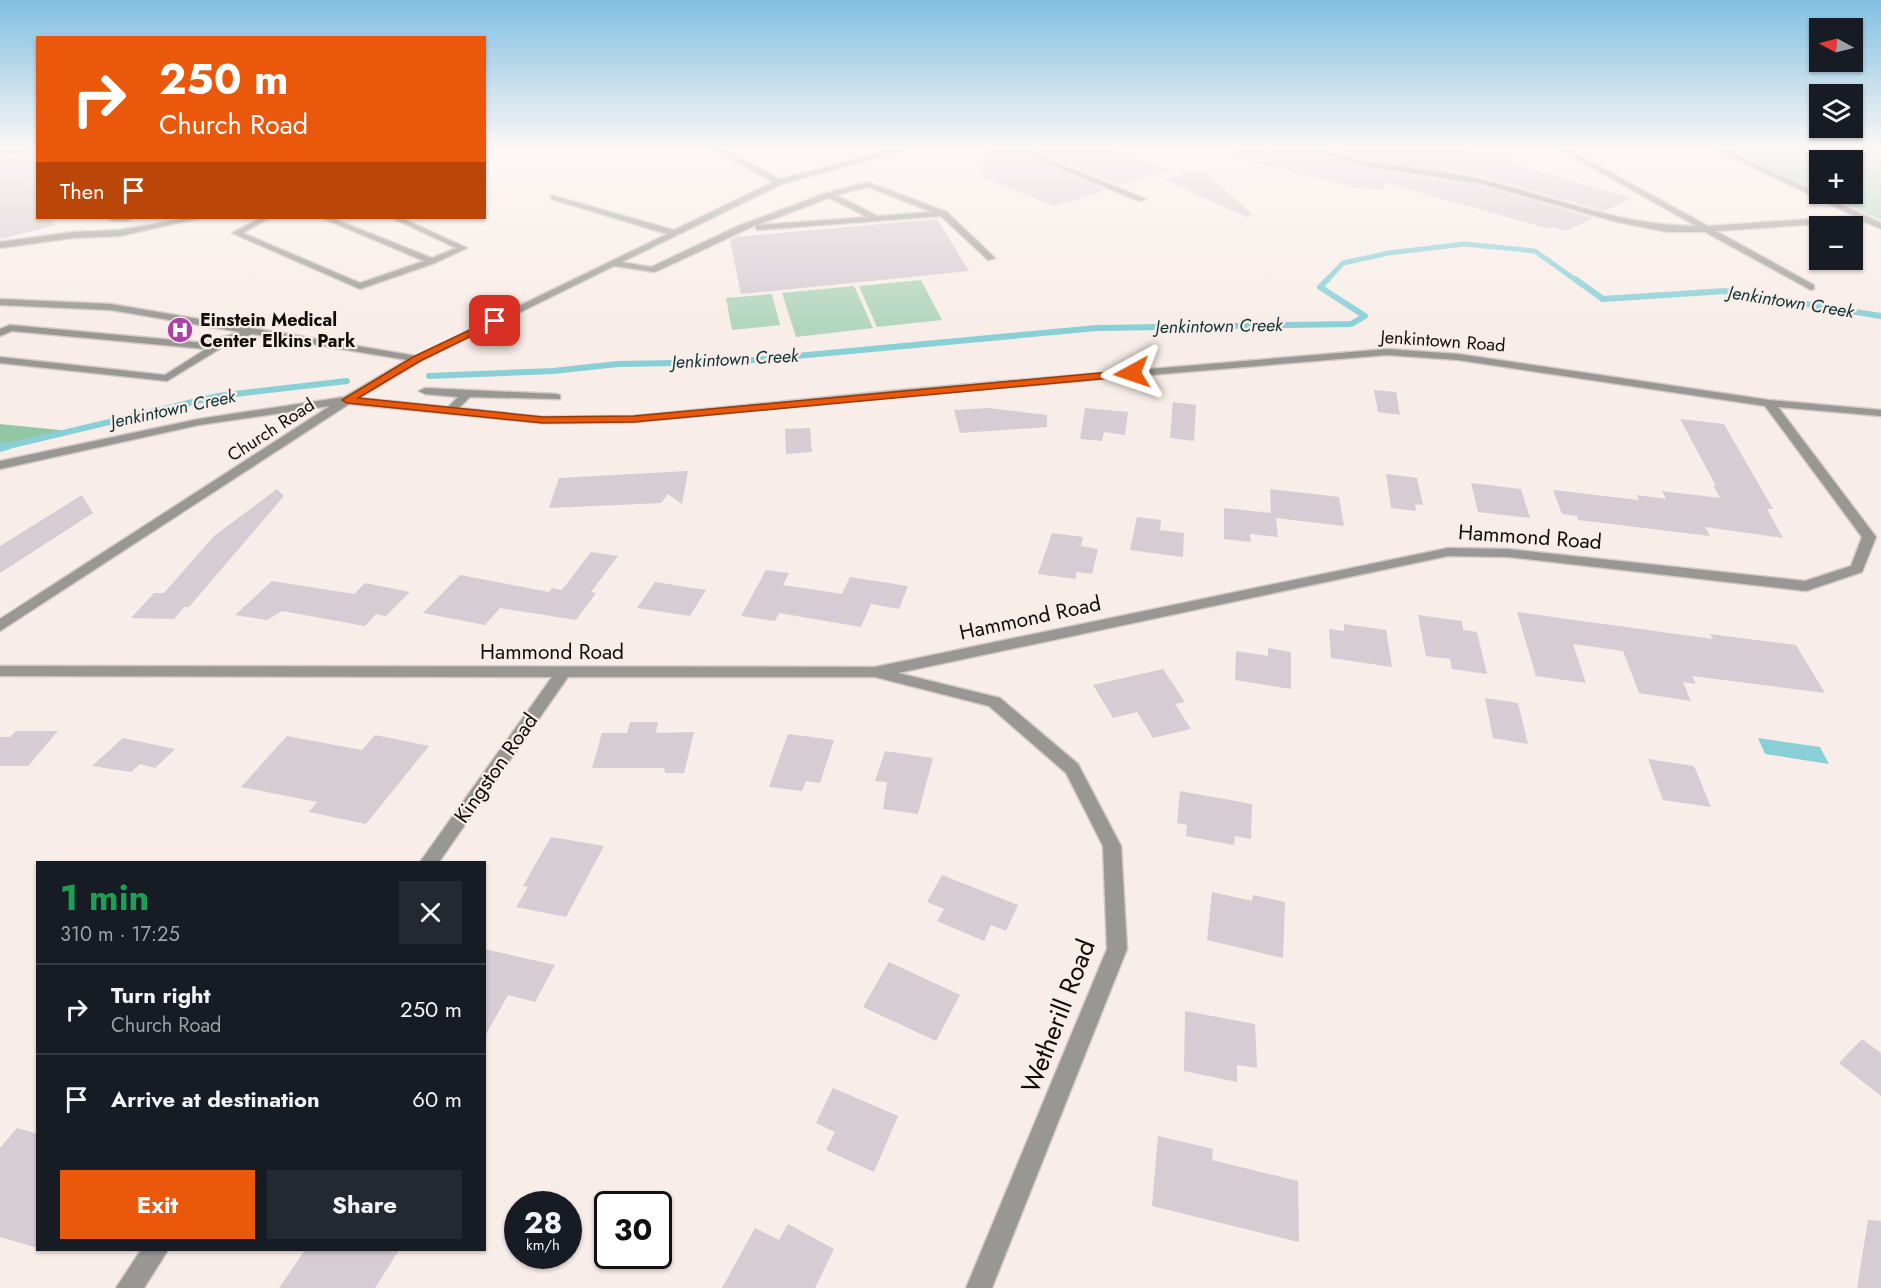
<!DOCTYPE html>
<html lang="en">
<head>
<meta charset="utf-8">
<style>
  body { margin:0; font-family:Jost,sans-serif; background:#242831; color:#f1f3f6; height:100vh; display:flex; flex-direction:column; font-size:22px; white-space:nowrap }
  * { box-sizing:border-box; margin:0 }
  p { font-size:20px; color:#9ea1a6 }
  .icon { flex:none; width:33px; height:33px; fill:none; stroke:currentColor; stroke-width:2; stroke-linecap:round; stroke-linejoin:round }
  .map { position:relative; flex:1; overflow:hidden }
  .side { position:absolute; left:36px; top:861px; width:450px; height:390px; display:flex; flex-direction:column; background:#171b24; border-radius:0px; box-shadow:0 2px 4px #0004 }
  .side>* { flex:none }
  .guide { position:absolute; left:36px; top:36px; width:450px; height:183px; border-radius:0px; box-shadow:0 2px 4px #0004; background:#ea580c; color:#fff; overflow:hidden }
  .needle { width:39px; rotate:277deg }
  .buttons { position:absolute; left:1809px; top:18px; display:grid; gap:12px }
  .buttons a { display:grid; place-items:center; width:54px; height:54px; border-radius:0px; background:#171b24; box-shadow:0 2px 4px #0004; font-size:30px }
  .speed { position:absolute; left:504px; top:1191px; display:flex; gap:12px; font-size:30px; font-weight:700; text-align:center }
  .speed>* { display:grid; place-content:center; width:78px; height:78px; border-radius:50%; background:#171b24; box-shadow:0 2px 4px #0004; line-height:1 }
  .speed small { font-size:15px; font-weight:400 }
  .speed .limit { border:3px solid #111; border-radius:9px; background:#fff; color:#111 }
  .pin { position:absolute; display:grid; place-items:center; width:51px; height:51px; color:#fff; margin:-26px; border-radius:12px; box-shadow:0 3px 9px #0006 }
  .me { position:absolute; width:66px; margin:-33px; rotate:265deg; stroke-linejoin:round; filter:drop-shadow(0 0 4px #0008) }
  .turn { display:flex; align-items:center; gap:21px; height:126px; padding:0 24px; font-size:27px }
  .turn .icon { width:78px; height:78px; stroke-width:2.5 }
  .turn b { display:block; font-size:42px; line-height:51px }
  .then { display:flex; align-items:center; height:57px; padding:0 24px; background:#0003; gap:12px; font-size:22px }
  .round { display:grid; place-items:center; flex:none; width:63px; height:63px; border-radius:0px; background:#242831 }
  .overview { display:flex; align-items:center; justify-content:space-between; height:102px; padding:0 24px }
  h1 { font-size:36px; font-weight:700; line-height:45px; color:#1e9e55 }
  .action { display:flex; gap:12px; margin-top:auto; padding:12px 24px }
  .action a { flex:1; height:69px; border-radius:0px; background:#ea580c; color:#fff; font-size:24px; font-weight:700; line-height:69px; text-align:center }
  .action a+a { background:#242831; color:#f1f3f6 }
  ul { padding:0; list-style:none }
  li { display:flex; align-items:center; gap:18px; height:90px; padding:0 24px; border-top:2px solid #363941 }
  li div { flex:1 }
  li b { display:block; font-size:22px }
  li em { font-style:normal }
  .map>svg:first-child { display:block }
  .green { fill:#b1d5bd }
  .forest { fill:#93c6a5 }
  .water { fill:#88cfd6 }
  .lines { fill:none; stroke-linecap:round; stroke-linejoin:round }
  .stream-far2 { stroke:#88cfd6; stroke-width:5 }
  .stream-far1 { stroke:#88cfd6; stroke-width:6 }
  .stream { stroke:#88cfd6; stroke-width:8 }
  .building { fill:#d6ccd3 }
  .minor-casing { stroke:#d3c9c5; stroke-width:3 }
  .minor { fill:#999793; fill-rule:evenodd }
  .route { fill:#ea580c; stroke:#983908; stroke-width:1.5 }
  .labels { text-anchor:middle; dominant-baseline:central; stroke-width:4.5; stroke-linejoin:round; paint-order:stroke }
  .far-water-label { font-size:18px; font-style:italic; fill:#103336; stroke:#f8ede8 }
  .far-poi-label { font-size:18px; font-weight:bold; fill:#100d0b; stroke:#f8ede8; text-anchor:start }
  .far-street-label { font-size:18px; fill:#100d0b; stroke:#f8ede8 }
  .street-label { font-size:21px; fill:#100d0b; stroke:#f8ede8 }
  .near-street-label { font-size:26px; fill:#100d0b; stroke:#f8ede8 }
</style>
</head>
<body>
<div class="map">
<svg width="1881" height="1288" viewBox="0 0 1881 1288">
  <rect width="100%" height="100%" fill="#f8ede8"/>
  <!-- green -->
  <g class="green">
    <path d="M 1727,149 L 1881,149 L 1881,220 L 1824,194 L 1852,194 L 1852,160 L 1820,160 L 1819,192 Z"/>
    <path d="M 921,280 L 942,320 L 877,327 L 859,286 Z"/>
    <path d="M 854,286 L 873,328 L 796,337 L 782,293 Z"/>
    <path d="M 772,294 L 780,325 L 732,330 L 726,298 Z"/>
  </g>
  <!-- forest -->
  <path class="forest" d="M 0,424 L 70,431 L 0,445 Z"/>
  <!-- water -->
  <path class="water" d="M 1758,738 L 1820,747 L 1829,764 L 1765,754 Z"/>
  <g class="lines">
    <!-- stream-far2 -->
    <path class="stream-far2" d="M 1326,281 L 1343,263 L 1389,253 L 1464,244 L 1535,251 L 1577,281"/>
    <!-- stream-far1 -->
    <g class="stream-far1">
      <path d="M 1575,279 L 1603,299 L 1725,291 L 1881,316"/>
      <path d="M 429,376 L 553,371 L 618,364 L 733,362 L 1097,328 L 1351,324 L 1365,316 L 1320,287 L 1328,279"/>
      <path d="M 0,448 L 218,396 L 347,381"/>
    </g>
    <!-- stream -->
    <path class="stream" d="M 0,448 L 7,446"/>
  </g>
  <!-- building -->
  <g class="building">
    <path d="M 986,149 L 1011,149 L 1106,190 L 1055,206 L 981,177 Z"/>
    <path d="M 1030,149 L 1112,149 L 1169,170 L 1119,185 Z"/>
    <path d="M 1236,149 L 1301,149 L 1371,169 L 1482,186 L 1593,218 L 1566,231 L 1554,227 L 1549,229 L 1386,183 L 1383,190 L 1354,187 L 1235,158 Z"/>
    <path d="M 1326,149 L 1456,149 L 1514,159 L 1511,164 L 1632,198 L 1605,211 L 1474,175 L 1374,161 Z"/>
    <path d="M 26,153 L 38,155 L 38,218 L 48,218 L 56,225 L 0,239 L 0,161 Z"/>
    <path d="M 1203,170 L 1251,213 L 1248,218 L 1164,179 Z"/>
    <path d="M 937,219 L 969,271 L 741,294 L 730,240 L 735,237 Z"/>
    <path d="M 1374,390 L 1396,392 L 1400,415 L 1378,412 Z"/>
    <path d="M 1173,402 L 1196,405 L 1194,441 L 1170,438 Z"/>
    <path d="M 988,408 L 1047,415 L 1047,427 L 960,433 L 954,410 Z"/>
    <path d="M 1085,408 L 1128,412 L 1125,435 L 1104,432 L 1102,441 L 1080,439 Z"/>
    <path d="M 1680,419 L 1724,424 L 1773,509 L 1767,509 L 1783,538 L 1705,527 L 1710,536 L 1578,520 L 1577,516 L 1562,514 L 1553,490 L 1639,500 L 1637,495 L 1666,499 L 1662,491 L 1720,498 L 1713,485 L 1716,486 Z"/>
    <path d="M 810,428 L 812,452 L 786,454 L 785,429 Z"/>
    <path d="M 688,471 L 682,504 L 668,494 L 661,503 L 549,508 L 559,478 Z"/>
    <path d="M 1386,474 L 1417,478 L 1423,505 L 1415,504 L 1416,511 L 1391,508 Z"/>
    <path d="M 1471,483 L 1521,489 L 1530,518 L 1478,512 Z"/>
    <path d="M 277,489 L 284,496 L 189,607 L 184,607 L 174,619 L 131,618 L 154,593 L 164,593 L 214,536 Z"/>
    <path d="M 1270,489 L 1339,497 L 1344,526 L 1276,518 L 1278,537 L 1250,534 L 1251,542 L 1224,539 L 1224,508 L 1271,513 Z"/>
    <path d="M 82,495 L 93,513 L 0,573 L 0,546 Z"/>
    <path d="M 1137,517 L 1161,520 L 1160,530 L 1184,533 L 1183,557 L 1130,550 Z"/>
    <path d="M 1052,533 L 1083,537 L 1081,546 L 1098,549 L 1092,574 L 1077,572 L 1075,579 L 1038,574 Z"/>
    <path d="M 591,552 L 618,556 L 591,592 L 596,593 L 576,620 L 500,608 L 485,625 L 423,613 L 460,575 L 549,592 L 552,588 L 562,590 Z"/>
    <path d="M 766,570 L 789,573 L 783,585 L 842,594 L 850,577 L 908,586 L 899,609 L 871,604 L 861,627 L 779,613 L 775,621 L 741,616 Z"/>
    <path d="M 272,581 L 354,594 L 365,583 L 410,592 L 386,616 L 376,614 L 365,626 L 282,611 L 267,620 L 235,615 Z"/>
    <path d="M 655,582 L 706,590 L 690,616 L 637,608 Z"/>
    <path d="M 1517,612 L 1713,639 L 1710,634 L 1796,645 L 1825,693 L 1692,676 L 1696,684 L 1683,682 L 1691,701 L 1639,693 L 1623,651 L 1573,644 L 1586,683 L 1536,676 Z"/>
    <path d="M 1418,615 L 1462,621 L 1463,630 L 1477,632 L 1487,674 L 1452,669 L 1450,659 L 1426,656 Z"/>
    <path d="M 1344,624 L 1386,630 L 1392,667 L 1331,658 L 1329,629 L 1344,631 Z"/>
    <path d="M 1268,648 L 1291,652 L 1291,689 L 1235,680 L 1236,651 L 1268,656 Z"/>
    <path d="M 1163,669 L 1185,702 L 1175,704 L 1191,729 L 1153,738 L 1137,712 L 1113,718 L 1093,685 Z"/>
    <path d="M 1485,698 L 1518,703 L 1528,744 L 1493,738 Z"/>
    <path d="M 630,722 L 658,722 L 656,733 L 694,732 L 684,773 L 665,773 L 664,768 L 592,768 L 602,733 L 627,733 Z"/>
    <path d="M 16,731 L 58,731 L 28,766 L 0,766 L 0,737 L 10,737 Z"/>
    <path d="M 788,734 L 834,740 L 820,783 L 806,781 L 802,791 L 769,787 Z"/>
    <path d="M 375,735 L 429,746 L 366,824 L 309,812 L 317,802 L 241,787 L 287,736 L 362,750 Z"/>
    <path d="M 123,738 L 175,749 L 155,768 L 140,764 L 131,772 L 92,766 Z"/>
    <path d="M 885,751 L 933,758 L 918,814 L 883,809 L 887,782 L 875,781 Z"/>
    <path d="M 1648,759 L 1694,766 L 1711,807 L 1663,800 Z"/>
    <path d="M 1180,791 L 1252,804 L 1251,839 L 1235,836 L 1234,845 L 1186,836 L 1187,825 L 1177,823 Z"/>
    <path d="M 551,837 L 604,846 L 566,917 L 516,907 L 528,887 L 523,886 Z"/>
    <path d="M 942,875 L 1018,905 L 1006,931 L 991,925 L 984,941 L 937,921 L 944,909 L 927,902 Z"/>
    <path d="M 1212,892 L 1252,901 L 1253,895 L 1285,902 L 1283,958 L 1207,940 Z"/>
    <path d="M 484,949 L 555,965 L 535,1002 L 508,995 L 484,1038 Z"/>
    <path d="M 889,962 L 960,995 L 936,1041 L 863,1007 Z"/>
    <path d="M 1185,1011 L 1255,1024 L 1257,1068 L 1237,1065 L 1237,1082 L 1184,1071 Z"/>
    <path d="M 1862,1039 L 1881,1053 L 1881,1096 L 1839,1063 Z"/>
    <path d="M 833,1088 L 898,1116 L 874,1172 L 826,1150 L 835,1132 L 816,1123 Z"/>
    <path d="M 17,1128 L 38,1134 L 38,1248 L 0,1237 L 0,1148 Z"/>
    <path d="M 1158,1136 L 1213,1149 L 1212,1160 L 1298,1181 L 1299,1242 L 1152,1206 Z"/>
    <path d="M 1868,1220 L 1881,1221 L 1881,1288 L 1857,1288 Z"/>
    <path d="M 788,1224 L 834,1249 L 815,1288 L 722,1288 L 755,1228 L 779,1240 Z"/>
    <path d="M 305,1250 L 399,1250 L 375,1288 L 279,1288 Z"/>
  </g>
  <g class="lines">
    <!-- minor casing -->
    <g class="minor-casing">
      <g id="minor">
        <path d="M 11,149 L 26,149 L 0,156 L 0,152 Z"/>
        <path d="M 714,149 L 723,149 L 780,179 L 895,149 L 908,149 L 782,184 L 622,262 L 651,267 L 738,226 L 826,193 L 868,182 L 947,212 L 995,258 L 988,260 L 941,216 L 759,230 L 756,229 L 756,225 L 655,272 L 614,266 L 421,361 L 359,398 L 448,407 L 458,397 L 425,394 L 419,391 L 425,388 L 556,394 L 560,395 L 560,399 L 470,397 L 459,408 L 543,417 L 634,416 L 900,390 L 1387,349 L 1458,354 L 1769,400 L 1881,410 L 1881,416 L 1778,407 L 1876,537 L 1862,572 L 1806,591 L 1508,557 L 1448,556 L 898,673 L 1000,698 L 1078,764 L 1121,846 L 1127,949 L 992,1288 L 966,1288 L 1107,949 L 1103,846 L 1066,773 L 989,706 L 875,677 L 568,677 L 439,862 L 420,862 L 552,677 L 0,676 L 0,666 L 875,667 L 1448,548 L 1508,549 L 1805,581 L 1851,566 L 1862,537 L 1765,406 L 1458,360 L 1387,355 L 900,396 L 634,422 L 543,423 L 349,404 L 0,631 L 0,619 L 330,406 L 199,425 L 0,469 L 0,461 L 199,419 L 344,397 L 407,360 L 252,334 L 226,345 L 167,381 L 0,363 L 0,357 L 165,375 L 206,349 L 12,331 L 0,336 L 0,329 L 10,325 L 206,343 C 218,336 227,337 240,332 L 111,310 L 0,305 L 0,299 L 111,304 L 416,356 L 667,234 L 551,199 L 551,195 L 674,230 L 773,182 ZM 868,187 L 932,212 L 878,216 L 836,195 ZM 829,198 L 867,217 L 757,225 Z"/>
        <path d="M 1013,149 L 1023,149 L 1146,199 L 1139,201 Z"/>
        <path d="M 1303,149 C 1327,149 1350,159 1374,163 C 1411,169 1450,171 1487,181 C 1555,198 1624,226 1696,226 L 1559,149 L 1568,149 L 1708,226 L 1854,216 L 1715,149 L 1725,149 L 1881,223 L 1881,229 L 1863,221 L 1716,231 L 1814,285 L 1814,289 L 1811,290 L 1705,232 L 1667,232 L 1617,222 L 1482,184 L 1371,167 Z"/>
        <path d="M 107,218 L 134,218 C 128,222 113,222 107,218 Z"/>
        <path d="M 186,218 L 200,218 L 120,236 L 73,238 L 0,248 L 0,242 L 73,232 L 120,230 Z"/>
        <path d="M 260,218 L 269,218 L 243,233 L 360,283 L 424,261 L 322,218 L 332,218 L 432,258 L 456,248 L 392,218 L 402,218 L 467,248 L 435,263 L 360,289 L 232,233 Z"/>
        <path d="M 141,1250 L 168,1250 L 144,1288 L 116,1288 Z"/>
      </g>
    </g>
    <!-- minor -->
    <use href="#minor" class="minor"/>
  </g>
  <!-- sky -->
  <linearGradient id="sky" x2="0" y2="1"><stop stop-color="#81bfe1"/><stop offset="0.45" stop-color="#fcf7f5"/><stop offset="1" stop-color="#fcf7f5" stop-opacity="0"/></linearGradient>
  <rect width="1881" height="330" fill="url(#sky)"/>
  <!-- route -->
  <path class="route" d="M 495,318 L 500,321 L 498,323 L 420,361 L 358,398 L 543,417 L 634,416 L 1132,370 L 1137,373 L 1132,376 L 634,422 L 543,423 L 347,403 L 342,400 L 413,357 Z"/>
  <!-- icons -->
  <defs>
    <g id="hospital-disc" transform="scale(1.35)"><circle r="9.5" fill="#ab43a6" stroke="#f8ede8"/><path d="M-5-5h3v3.5h4V-5h3V5h-3V1.5h-4V5h-3Z" fill="#fff"/></g>
  </defs>
  <g fill-rule="evenodd">
    <use href="#hospital-disc" x="180" y="330"/>
  </g>
  <g class="labels">
    <!-- far-water labels -->
    <g class="far-water-label">
      <text transform="translate(1791 302) rotate(9)">Jenkintown Creek</text>
      <text transform="translate(1219 326) rotate(-1)">Jenkintown Creek</text>
      <text transform="translate(735 359) rotate(-3)">Jenkintown Creek</text>
      <text transform="translate(173 409) rotate(-12)">Jenkintown Creek</text>
    </g>
    <!-- far-poi labels -->
    <g class="far-poi-label">
      <text x="200" y="320">Einstein Medical<tspan x="200" dy="21">Center Elkins Park</tspan></text>
    </g>
    <!-- far-street labels -->
    <g class="far-street-label">
      <text transform="translate(1443 341) rotate(4)">Jenkintown Road</text>
      <text transform="translate(271 430) rotate(-33)">Church Road</text>
    </g>
    <!-- street labels -->
    <g class="street-label">
      <text transform="translate(1530 537) rotate(4)">Hammond Road</text>
      <text transform="translate(1030 618) rotate(-12)">Hammond Road</text>
      <text x="552" y="652">Hammond Road</text>
      <text transform="translate(496 768) rotate(-55)">Kingston Road</text>
    </g>
    <!-- near-street labels -->
    <g class="near-street-label">
      <text transform="translate(1058 1016) rotate(-69)">Wetherill Road</text>
    </g>
  </g>
</svg>
<div class="buttons">
<a><svg class="needle" viewBox="-14 -14 28 28"><path d="M0-13l5 13h-10z" fill="#e53935"/><path d="M0 13l5-13h-10z" fill="#9ea1a6"/></svg></a>
<a><svg class="icon" aria-label="layers" viewBox="0 0 24 24"><path d="M12 4l9 5-9 5-9-5zM3 14l9 5 9-5"/></svg></a>
<a>+</a>
<a>−</a>
</div>
<div class="speed"><div>28<small>km/h</small></div><div class="limit">30</div></div>
<div class="pin" style="left:495px;top:321px;background:#d93025"><svg class="icon" aria-label="arrive" viewBox="0 0 24 24"><path d="M6 21V4h12l-3 4 3 4H6"/></svg></div>
<svg class="me" style="left:1132px;top:373px" viewBox="-20 -20 40 40"><path d="M0-17L14 15 0 8-14 15z" fill="#ea580c" stroke="#fff" stroke-width="4"/></svg>
<div class="guide">
<div class="turn"><svg class="icon" aria-label="right" viewBox="0 0 24 24"><path d="M7 20v-9h11M14 6l5 5-5 5"/></svg><div><b>250 m</b>Church Road</div></div>
<div class="then">Then<svg class="icon" aria-label="arrive" viewBox="0 0 24 24"><path d="M6 21V4h12l-3 4 3 4H6"/></svg></div>
</div>
<section class="side">
<div class="overview"><div><h1>1 min</h1><p>310 m · 17:25</p></div><a class="round"><svg class="icon" aria-label="close" viewBox="0 0 24 24"><path d="M6 6l12 12M18 6L6 18"/></svg></a></div>
<ul>
<li><svg class="icon" aria-label="right" viewBox="0 0 24 24"><path d="M7 20v-9h11M14 6l5 5-5 5"/></svg><div><b>Turn right</b><p>Church Road</p></div><em>250 m</em></li>
<li><svg class="icon" aria-label="arrive" viewBox="0 0 24 24"><path d="M6 21V4h12l-3 4 3 4H6"/></svg><div><b>Arrive at destination</b></div><em>60 m</em></li>
</ul>
<div class="action"><a>Exit</a><a>Share</a></div>
</section>
</div>
</body>
</html>
